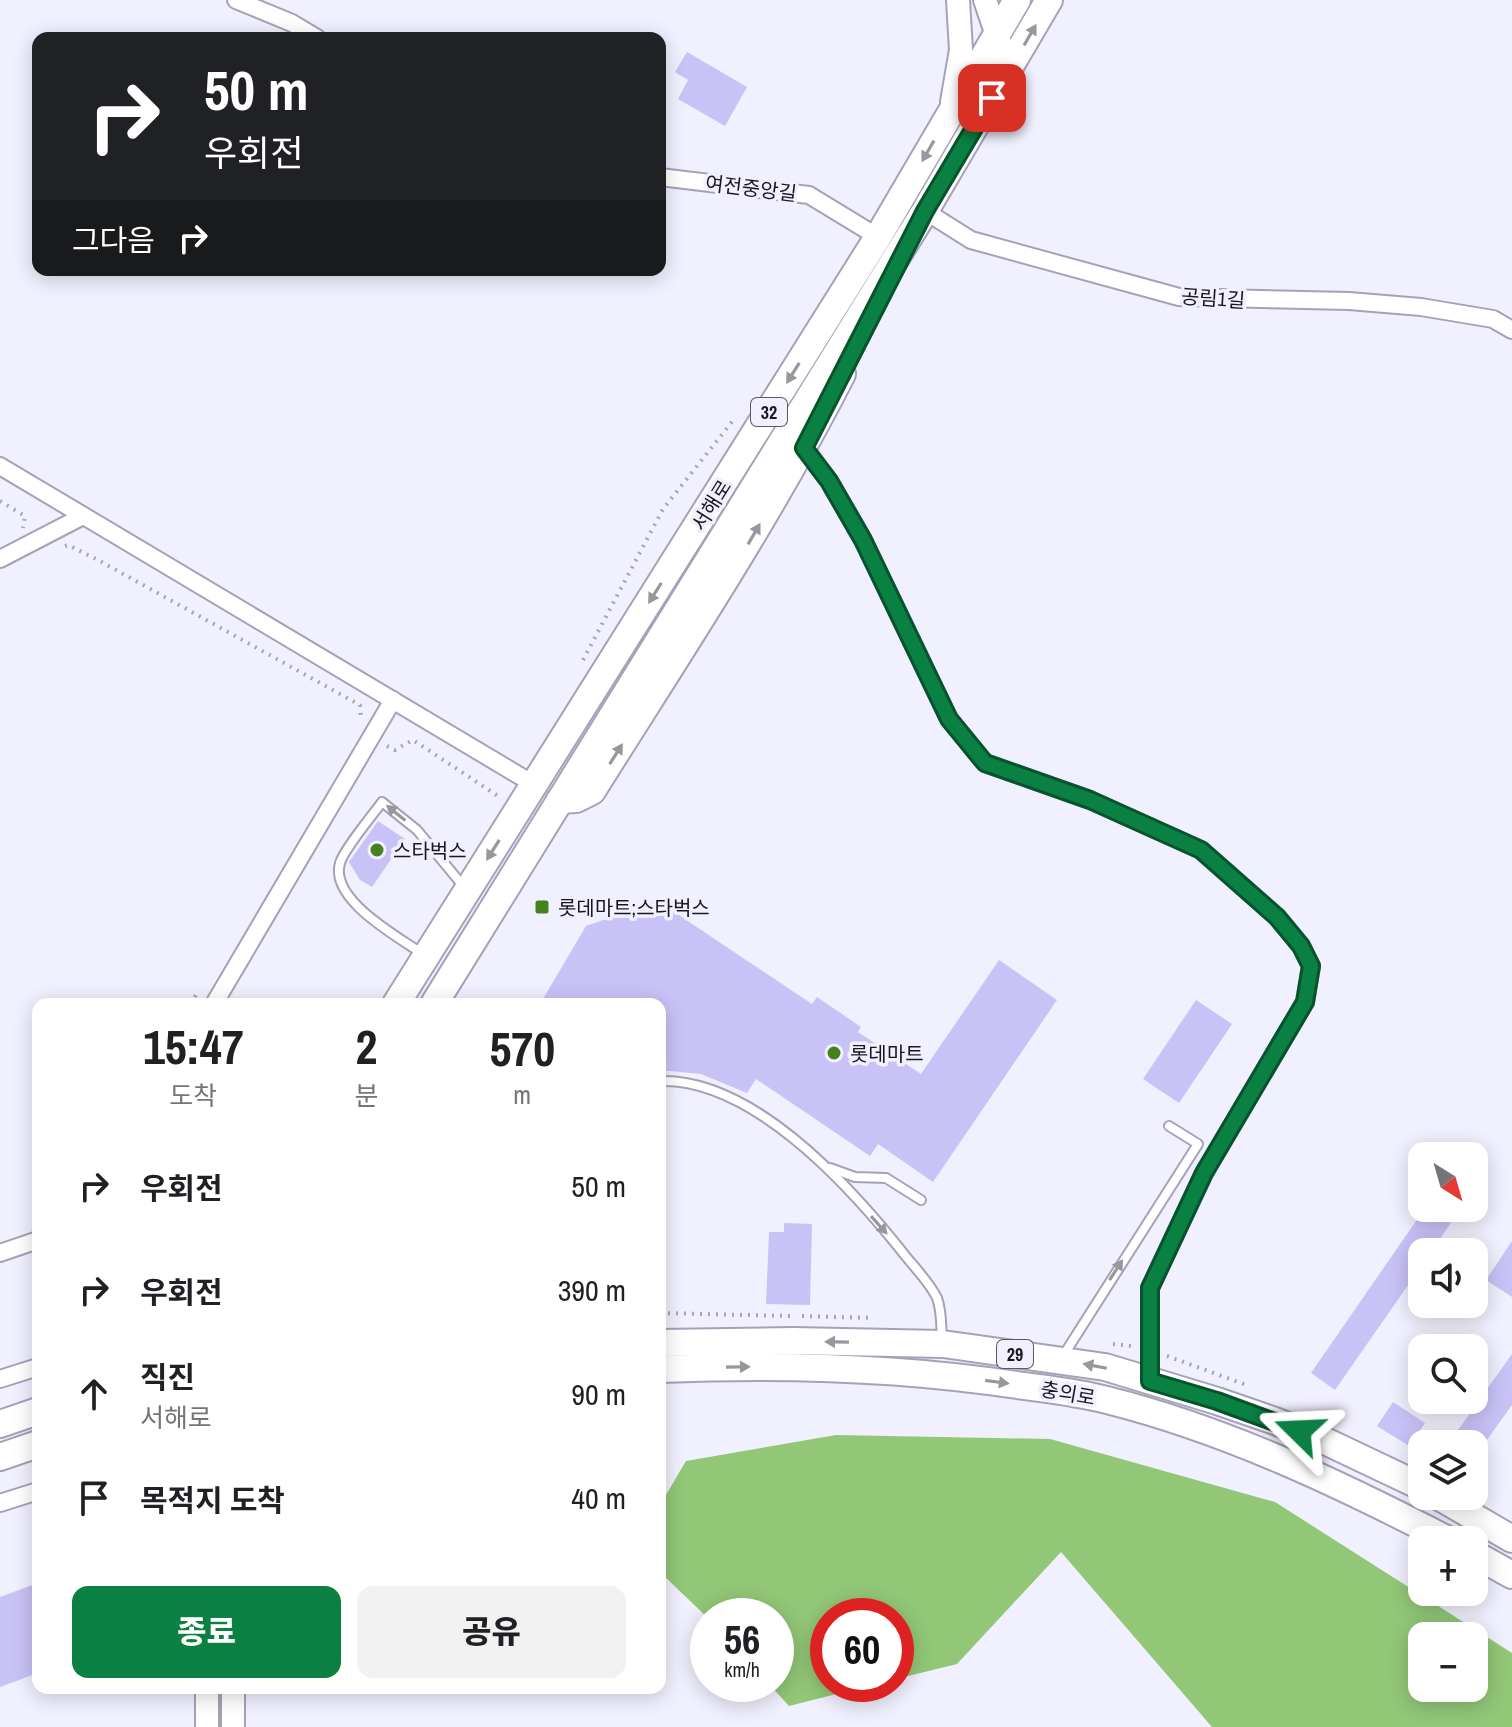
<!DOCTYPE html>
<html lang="ko">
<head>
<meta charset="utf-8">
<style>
  body { margin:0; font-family:"Archivo Narrow","Noto Sans KR",sans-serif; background:#f2f2f2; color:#202124; height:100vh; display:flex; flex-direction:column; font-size:30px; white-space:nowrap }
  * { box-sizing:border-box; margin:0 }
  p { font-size:26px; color:#757577 }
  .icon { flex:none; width:44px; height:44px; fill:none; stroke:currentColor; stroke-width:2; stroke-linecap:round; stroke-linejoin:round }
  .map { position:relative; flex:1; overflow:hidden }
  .panel { position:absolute; left:32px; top:998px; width:634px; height:696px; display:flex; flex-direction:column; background:#fff; border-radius:16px; box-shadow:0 4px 20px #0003 }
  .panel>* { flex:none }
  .banner { position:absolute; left:32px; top:32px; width:634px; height:244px; border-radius:16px; box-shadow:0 4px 20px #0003; background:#202124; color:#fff; overflow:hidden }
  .needle { width:52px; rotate:143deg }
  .tools { position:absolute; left:1408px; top:1142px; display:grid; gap:16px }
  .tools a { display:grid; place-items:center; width:80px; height:80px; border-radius:16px; background:#fff; box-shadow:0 4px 20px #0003; font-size:40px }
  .speed { position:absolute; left:690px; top:1598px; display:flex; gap:16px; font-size:40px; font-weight:700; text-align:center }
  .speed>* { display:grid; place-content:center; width:104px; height:104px; border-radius:50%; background:#fff; box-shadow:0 4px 20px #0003; line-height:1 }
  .speed small { font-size:20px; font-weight:400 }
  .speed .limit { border:12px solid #d22; background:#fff; color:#111 }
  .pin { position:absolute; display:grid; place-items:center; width:68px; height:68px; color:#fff; margin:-34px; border-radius:16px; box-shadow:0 4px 12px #0006 }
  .me { position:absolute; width:88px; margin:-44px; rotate:291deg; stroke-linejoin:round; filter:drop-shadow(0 0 6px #0008) }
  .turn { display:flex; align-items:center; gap:28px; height:168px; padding:0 40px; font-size:36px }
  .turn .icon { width:104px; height:104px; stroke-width:2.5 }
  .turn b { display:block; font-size:56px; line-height:68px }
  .then { display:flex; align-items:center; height:76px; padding:0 40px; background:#0003; gap:16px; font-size:30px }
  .eta { display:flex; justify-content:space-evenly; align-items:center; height:136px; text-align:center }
  .eta b { font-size:48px; font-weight:800; line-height:56px }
  .action { display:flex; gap:16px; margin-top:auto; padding:16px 40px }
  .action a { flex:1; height:92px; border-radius:16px; background:#0b8043; color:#fff; font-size:32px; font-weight:800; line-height:92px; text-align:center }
  .action a+a { background:#f2f2f2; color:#202124 }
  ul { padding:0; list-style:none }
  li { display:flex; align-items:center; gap:24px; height:104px; padding:0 40px }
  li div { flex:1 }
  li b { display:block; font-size:30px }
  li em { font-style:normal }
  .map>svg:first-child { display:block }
  .forest { fill:#92c777; fill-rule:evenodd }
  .building { fill:#c9c2f7 }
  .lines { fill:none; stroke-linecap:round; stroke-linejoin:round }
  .service-casing { stroke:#a5a2b8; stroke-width:12 }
  .minor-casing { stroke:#a5a2b8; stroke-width:20 }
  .secondary-casing { stroke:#a5a2b8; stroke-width:26 }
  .primary-casing { stroke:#a5a2b8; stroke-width:30 }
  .path { stroke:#a6a5b1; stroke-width:4; stroke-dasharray:2 6; stroke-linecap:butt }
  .service { stroke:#fff; stroke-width:8 }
  .minor { stroke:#fff; stroke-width:16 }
  .secondary { stroke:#fff; stroke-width:22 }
  .primary { stroke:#fff; stroke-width:26 }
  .oneway { fill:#98979b }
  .route-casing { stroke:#07532c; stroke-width:20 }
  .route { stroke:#0b8043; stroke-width:14 }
  .poi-dot { fill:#45811d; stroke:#f1f0fe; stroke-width:3 }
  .labels { text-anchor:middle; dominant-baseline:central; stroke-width:7; stroke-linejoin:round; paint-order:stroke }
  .shield { fill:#f1f0fe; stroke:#5a5963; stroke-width:2 }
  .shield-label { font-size:18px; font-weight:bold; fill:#191820 }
  .street-label { font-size:20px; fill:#191820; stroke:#f1f0fe }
  .poi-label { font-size:20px; fill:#191820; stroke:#f1f0fe; text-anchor:start }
</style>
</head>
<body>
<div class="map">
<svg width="1512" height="1727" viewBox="0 0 1512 1727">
  <rect width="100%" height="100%" fill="#f1f0fe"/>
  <!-- forest -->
  <path class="forest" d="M 836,1435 L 1050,1439 L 1275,1502 L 1512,1653 L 1512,1727 L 1212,1727 L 1061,1552 L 957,1664 L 896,1679 L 896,1616 L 828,1616 L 828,1684 L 876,1684 L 789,1706 L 769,1684 L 776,1684 L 776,1616 L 708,1616 L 708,1618 L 664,1576 L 660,1560 L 660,1505 L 686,1461 ZM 1474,1636 L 1474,1688 L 1422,1688 L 1422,1636 Z"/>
  <!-- building -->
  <g class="building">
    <path d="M 687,52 L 747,87 L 725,126 L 678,99 L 688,80 L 675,72 Z"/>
    <path d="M 378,821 L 405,839 L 372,887 L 360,880 L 349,862 Z"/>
    <path d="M 658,901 L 812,1004 L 817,997 L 861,1027 L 858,1032 L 921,1074 L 999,960 L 1057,1000 L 933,1182 L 878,1144 L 870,1156 L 756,1079 L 747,1093 L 701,1074 L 660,1070 L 660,1004 L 540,1004 L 586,926 Z"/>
    <path d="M 1196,1000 L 1232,1024 L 1179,1103 L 1143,1079 Z"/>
    <path d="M 1425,1208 L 1461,1208 L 1431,1252 L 1422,1252 L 1422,1265 L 1335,1390 L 1311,1373 Z"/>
    <path d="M 784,1223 L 812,1224 L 810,1305 L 766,1304 L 769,1232 L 784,1232 Z"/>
    <path d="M 1512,1241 L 1512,1297 L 1486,1280 Z"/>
    <path d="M 1512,1354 L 1512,1405 L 1484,1444 L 1448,1444 Z"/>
    <path d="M 1393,1402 L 1425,1423 L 1409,1446 L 1377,1426 Z"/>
    <path d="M 38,1583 L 38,1673 L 0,1687 L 0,1597 Z"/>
  </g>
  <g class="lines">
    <!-- service casing -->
    <g class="service-casing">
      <g id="service">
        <path d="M 424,955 C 399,937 329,900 340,863 C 344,849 372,816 382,802 L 417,830 L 464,887"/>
        <path d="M 660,1081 C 751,1078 847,1183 900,1249 C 911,1264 929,1281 937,1298 C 942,1311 941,1326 942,1341"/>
        <path d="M 830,1168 L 855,1177 L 886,1178 L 921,1200"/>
        <path d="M 1063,1356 L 1198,1144 L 1169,1126"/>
      </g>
    </g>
    <!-- minor casing -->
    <g class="minor-casing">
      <g id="minor">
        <path d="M 236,0 L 292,23 L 317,38"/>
        <path d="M 660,177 L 809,195 L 878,237"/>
        <path d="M 925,211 L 971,240 L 1179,297 L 1349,301 L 1421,307 L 1493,319 L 1512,330"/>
        <path d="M 804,448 L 829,481 L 863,540 L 949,719 L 985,763 L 1090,800 L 1201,850 L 1277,917 L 1301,946 L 1311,966 L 1305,1002 L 1204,1173 L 1150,1288 L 1150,1381"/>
        <path d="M 0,466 L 535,785"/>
        <path d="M 0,559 L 83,516"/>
        <path d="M 214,1004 L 393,700"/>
        <path d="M 0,1253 L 38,1240"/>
        <path d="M 0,1379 L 38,1367"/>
        <path d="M 0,1503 L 38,1491"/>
      </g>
    </g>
    <!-- secondary casing -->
    <g class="secondary-casing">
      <g id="secondary">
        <path d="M 985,0 L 1009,70"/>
        <path d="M 952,102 L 961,50 L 958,0"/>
        <path d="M 207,1727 L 207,1688"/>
        <path d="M 233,1727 L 233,1688"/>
      </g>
    </g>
    <!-- primary casing -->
    <g class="primary-casing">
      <g id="primary">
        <path d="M 560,800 L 576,799 L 592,791 C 678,654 768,519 842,374"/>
        <path d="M 396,1004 L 878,237 L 1017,0"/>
        <path d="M 434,1004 L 925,211 L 1049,0"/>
        <path d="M 660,1343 L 793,1341 L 943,1344 L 1105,1367 L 1217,1401 L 1275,1421 L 1323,1440 L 1422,1487"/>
        <path d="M 660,1369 C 779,1364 899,1367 1017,1385 C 1046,1389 1077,1392 1107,1400 C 1226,1430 1338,1483 1448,1540"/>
        <path d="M 0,1424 L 38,1411"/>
        <path d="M 0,1457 L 38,1444"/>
        <path d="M 1438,1496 L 1512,1539"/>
        <path d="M 1474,1554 L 1512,1575"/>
      </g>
    </g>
    <!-- path -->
    <g class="path">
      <path d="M 0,501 L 25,516 L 23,528"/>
      <path d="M 65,546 L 68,545 L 98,560 L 360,705 L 361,720"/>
      <path d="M 583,660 L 663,509 L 735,418"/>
      <path d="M 387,746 L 395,750 L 413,740 L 501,798"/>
      <path d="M 191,1004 L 197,993"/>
      <path d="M 660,1313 L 790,1316"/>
      <path d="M 802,1316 L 873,1318"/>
      <path d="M 1113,1344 L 1132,1346"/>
      <path d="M 1167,1356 L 1249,1386"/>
    </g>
    <!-- service -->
    <use href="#service" class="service"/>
    <!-- minor -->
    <use href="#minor" class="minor"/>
    <!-- secondary -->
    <use href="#secondary" class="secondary"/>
    <!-- primary -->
    <use href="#primary" class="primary"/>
  </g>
  <!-- one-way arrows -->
  <defs><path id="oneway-solid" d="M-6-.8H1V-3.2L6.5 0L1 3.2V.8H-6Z" transform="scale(2)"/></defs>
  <g class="oneway">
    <use href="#oneway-solid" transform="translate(1030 35) rotate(-60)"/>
    <use href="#oneway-solid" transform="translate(928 151) rotate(120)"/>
    <use href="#oneway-solid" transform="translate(793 373) rotate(122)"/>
    <use href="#oneway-solid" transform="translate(754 534) rotate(-60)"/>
    <use href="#oneway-solid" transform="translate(655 593) rotate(122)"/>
    <use href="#oneway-solid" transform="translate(616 754) rotate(-58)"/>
    <use href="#oneway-solid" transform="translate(396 813) rotate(-141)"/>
    <use href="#oneway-solid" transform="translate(493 850) rotate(122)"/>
    <use href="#oneway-solid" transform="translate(879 1225) rotate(48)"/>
    <use href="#oneway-solid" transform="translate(1116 1270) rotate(-57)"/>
    <use href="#oneway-solid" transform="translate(837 1342) rotate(-179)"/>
    <use href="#oneway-solid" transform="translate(1095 1366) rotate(-169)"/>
    <use href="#oneway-solid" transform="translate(738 1367) rotate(-1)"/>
    <use href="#oneway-solid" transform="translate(997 1382) rotate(8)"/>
  </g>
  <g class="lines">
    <!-- route casing -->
    <g class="route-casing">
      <path id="route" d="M 992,98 L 925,211 L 804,448 L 829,481 L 863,540 L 949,719 L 985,763 L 1090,800 L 1201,850 L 1277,917 L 1301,946 L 1311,966 L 1305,1002 L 1204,1173 L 1150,1288 L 1150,1381 L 1217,1401 L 1299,1431"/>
    </g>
    <!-- route -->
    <use href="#route" class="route"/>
  </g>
  <!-- markers -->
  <g class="poi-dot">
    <circle cx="377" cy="850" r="8"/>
    <rect x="534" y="899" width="16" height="16" rx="4"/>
    <circle cx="834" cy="1053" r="8"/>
  </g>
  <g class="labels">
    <!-- shield labels -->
    <g class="shield">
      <rect x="751" y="398" width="36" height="28" rx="6"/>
      <rect x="997" y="1340" width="36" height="28" rx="6"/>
    </g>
    <g class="shield-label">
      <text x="769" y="412">32</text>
      <text x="1015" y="1354">29</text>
    </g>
    <!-- street labels -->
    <g class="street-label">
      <text transform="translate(751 188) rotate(7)">여전중앙길</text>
      <text transform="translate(1213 298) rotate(4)">공림1길</text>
      <text transform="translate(711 505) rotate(-58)">서해로</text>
      <text transform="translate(1068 1393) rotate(10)">충의로</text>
    </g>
    <!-- poi labels -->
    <g class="poi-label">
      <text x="393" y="850">스타벅스</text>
      <text x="558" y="907">롯데마트;스타벅스</text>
      <text x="850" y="1053">롯데마트</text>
    </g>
  </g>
</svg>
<div class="tools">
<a><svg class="needle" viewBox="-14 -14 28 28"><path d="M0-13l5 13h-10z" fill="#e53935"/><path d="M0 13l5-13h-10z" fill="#757577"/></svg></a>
<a><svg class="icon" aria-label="sound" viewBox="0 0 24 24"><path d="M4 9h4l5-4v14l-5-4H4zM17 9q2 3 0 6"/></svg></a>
<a><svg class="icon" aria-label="search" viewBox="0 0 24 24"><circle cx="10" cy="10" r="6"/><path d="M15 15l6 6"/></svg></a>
<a><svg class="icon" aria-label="layers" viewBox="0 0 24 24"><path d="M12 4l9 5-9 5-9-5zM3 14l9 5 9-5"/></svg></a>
<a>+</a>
<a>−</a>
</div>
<div class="speed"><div>56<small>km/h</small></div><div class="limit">60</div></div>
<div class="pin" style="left:992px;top:98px;background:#d93025"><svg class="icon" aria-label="arrive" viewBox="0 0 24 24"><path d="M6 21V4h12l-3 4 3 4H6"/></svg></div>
<svg class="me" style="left:1299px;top:1431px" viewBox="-20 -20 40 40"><path d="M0-17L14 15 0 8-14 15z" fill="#0b8043" stroke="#fff" stroke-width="4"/></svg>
<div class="banner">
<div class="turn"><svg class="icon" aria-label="right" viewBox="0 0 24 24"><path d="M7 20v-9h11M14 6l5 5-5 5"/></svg><div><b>50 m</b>우회전</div></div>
<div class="then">그다음<svg class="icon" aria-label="right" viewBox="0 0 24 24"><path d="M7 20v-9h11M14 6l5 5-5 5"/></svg></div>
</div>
<section class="panel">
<div class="eta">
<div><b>15:47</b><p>도착</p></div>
<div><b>2</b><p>분</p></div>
<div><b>570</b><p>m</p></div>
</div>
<ul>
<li><svg class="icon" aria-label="right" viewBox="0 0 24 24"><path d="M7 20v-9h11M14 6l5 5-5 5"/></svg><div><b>우회전</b></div><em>50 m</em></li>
<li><svg class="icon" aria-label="right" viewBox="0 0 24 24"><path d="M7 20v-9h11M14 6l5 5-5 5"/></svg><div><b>우회전</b></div><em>390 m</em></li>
<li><svg class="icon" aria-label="ahead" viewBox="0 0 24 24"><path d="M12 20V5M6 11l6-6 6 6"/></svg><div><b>직진</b><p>서해로</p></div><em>90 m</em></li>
<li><svg class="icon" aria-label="arrive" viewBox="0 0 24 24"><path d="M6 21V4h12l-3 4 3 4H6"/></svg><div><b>목적지 도착</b></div><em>40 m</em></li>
</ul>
<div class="action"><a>종료</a><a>공유</a></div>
</section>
</div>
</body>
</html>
